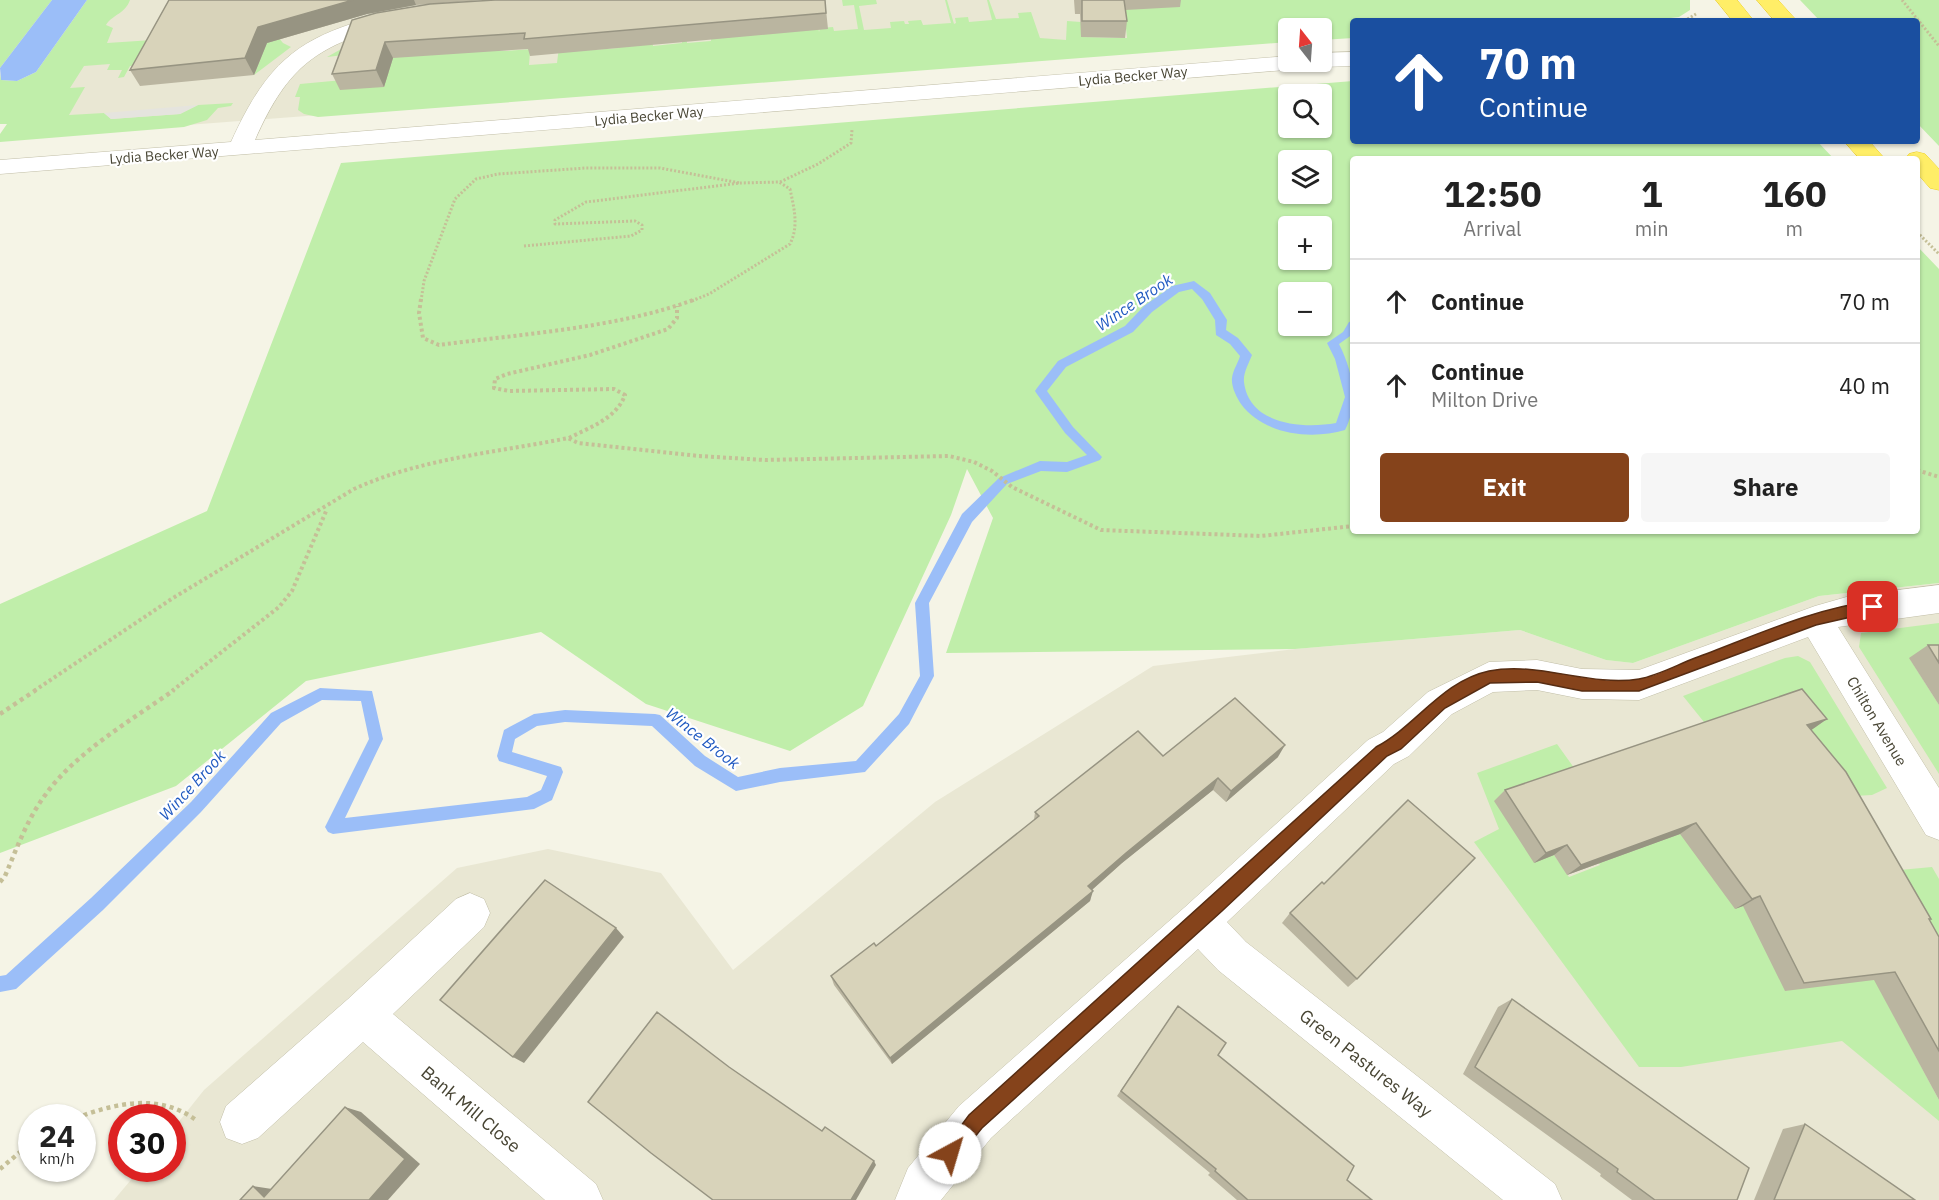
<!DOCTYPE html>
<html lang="en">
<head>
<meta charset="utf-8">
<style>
  body { margin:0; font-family:"IBM Plex Sans",sans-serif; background:#f6f6f6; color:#222; height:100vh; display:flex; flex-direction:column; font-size:22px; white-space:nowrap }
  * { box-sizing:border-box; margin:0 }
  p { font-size:20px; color:#767676 }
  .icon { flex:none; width:33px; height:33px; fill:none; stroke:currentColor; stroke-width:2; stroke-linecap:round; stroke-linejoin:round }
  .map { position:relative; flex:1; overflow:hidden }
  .side { position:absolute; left:1350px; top:156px; width:570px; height:378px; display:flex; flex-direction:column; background:#fff; border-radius:6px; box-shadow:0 2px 4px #0004 }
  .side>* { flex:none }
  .guide { position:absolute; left:1350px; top:18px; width:570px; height:126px; border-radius:6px; box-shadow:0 2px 4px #0004; background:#1a4fa0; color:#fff; overflow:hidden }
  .needle { width:39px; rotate:343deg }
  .buttons { position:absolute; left:1278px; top:18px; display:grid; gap:12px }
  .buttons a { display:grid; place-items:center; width:54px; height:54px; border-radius:6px; background:#fff; box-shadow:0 2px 4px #0004; font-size:30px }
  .speed { position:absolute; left:18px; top:1104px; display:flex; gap:12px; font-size:30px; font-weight:700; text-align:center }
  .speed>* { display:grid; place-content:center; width:78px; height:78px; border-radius:50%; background:#fff; box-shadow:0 2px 4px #0004; line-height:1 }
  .speed small { font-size:15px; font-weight:400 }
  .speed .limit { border:9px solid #d22; background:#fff; color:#111 }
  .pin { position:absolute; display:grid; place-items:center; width:51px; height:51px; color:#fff; margin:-26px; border-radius:12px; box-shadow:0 3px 9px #0006 }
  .me { position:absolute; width:66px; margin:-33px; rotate:39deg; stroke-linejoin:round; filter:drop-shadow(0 0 4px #0008) }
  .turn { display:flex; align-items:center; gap:21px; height:126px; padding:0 30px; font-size:27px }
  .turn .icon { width:78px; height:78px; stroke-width:2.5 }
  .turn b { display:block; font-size:42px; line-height:51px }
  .eta { display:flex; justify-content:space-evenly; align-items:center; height:102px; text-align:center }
  .eta b { font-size:36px; font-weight:800; line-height:42px }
  .primary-button { display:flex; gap:12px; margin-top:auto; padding:12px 30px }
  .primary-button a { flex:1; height:69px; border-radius:6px; background:#85431b; color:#fff; font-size:24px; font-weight:800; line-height:69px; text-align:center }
  .primary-button a+a { background:#f6f6f6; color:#222 }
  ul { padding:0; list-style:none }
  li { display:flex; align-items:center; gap:18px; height:84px; padding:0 30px; border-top:2px solid #e0e0e0 }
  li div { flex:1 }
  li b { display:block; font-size:22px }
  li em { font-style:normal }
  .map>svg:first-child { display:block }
  .residential { fill:#e9e7d3 }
  .green { fill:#c0eeaa; fill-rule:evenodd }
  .parking { fill:#e5e4de }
  .water { fill:#9bbef8 }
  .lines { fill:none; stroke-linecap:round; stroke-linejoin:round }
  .stream { fill:#9bbef8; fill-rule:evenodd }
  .minor-casing { stroke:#c1bea7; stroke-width:1 }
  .highway-casing { stroke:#efd126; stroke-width:1 }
  .path-far2 { stroke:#c5bf97; stroke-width:3; stroke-dasharray:2 2; stroke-linecap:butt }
  .path-far1 { stroke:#c5bf97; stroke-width:4; stroke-dasharray:3 3; stroke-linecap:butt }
  .path { stroke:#c5bf97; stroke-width:4.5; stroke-dasharray:4 4; stroke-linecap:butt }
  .minor { fill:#fff; fill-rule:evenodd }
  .highway { fill:#ffee67; fill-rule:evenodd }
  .wall { fill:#bab5a0 }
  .shaded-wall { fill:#979482 }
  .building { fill:#d8d3ba; stroke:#979482; stroke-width:1.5 }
  .route { fill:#85431b; stroke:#562c12; stroke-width:1.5 }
  .labels { text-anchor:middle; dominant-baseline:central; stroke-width:4.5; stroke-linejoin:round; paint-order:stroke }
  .far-street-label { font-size:14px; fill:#484534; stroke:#fff }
  .street-label { font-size:15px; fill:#484534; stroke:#fff }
  .water-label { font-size:16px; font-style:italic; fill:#215ac1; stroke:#fff }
  .near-street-label { font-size:18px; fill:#484534; stroke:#fff }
</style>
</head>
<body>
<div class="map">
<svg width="1939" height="1200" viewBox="0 0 1939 1200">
  <rect width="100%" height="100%" fill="#f5f4e6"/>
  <!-- residential -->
  <g class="residential">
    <path d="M 114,0 L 1160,0 L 1174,50 L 17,138 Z"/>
    <path d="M 1939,583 L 1939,1200 L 114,1200 L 140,1169 L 172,1168 L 173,1129 L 204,1090 L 457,868 L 548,849 L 661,873 L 733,970 L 935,802 L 1153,666 L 1295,649 L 1520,630 L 1606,660 L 1633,663 L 1819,596 Z"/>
  </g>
  <!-- green -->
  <g class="green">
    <path d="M 0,0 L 52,0 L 0,68 Z"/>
    <path d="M 87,0 L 130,0 C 125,14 113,14 106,25 L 113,28 L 107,43 L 274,32 L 283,43 L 291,47 L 254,75 L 263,52 L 130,66 L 124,77 L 118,78 L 122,70 L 107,70 L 110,64 L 84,66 L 70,88 L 85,87 L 69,115 L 104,113 L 111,119 L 180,114 L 198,105 L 233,103 L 231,106 L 218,108 L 207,120 L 184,127 L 0,142 L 0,134 L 7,124 L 0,124 L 0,73 L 1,80 L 17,81 L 36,72 Z"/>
    <path d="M 794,0 L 814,0 L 819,32 L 820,28 L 833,27 L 834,31 L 858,29 L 854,5 L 843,6 L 842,0 L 876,0 L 877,4 L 859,6 L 864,30 L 891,28 L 890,22 L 904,21 L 905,24 L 909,24 L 908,21 L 921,20 L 923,25 L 951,23 L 945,0 L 947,0 L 954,24 L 956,23 L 955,18 L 968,17 L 969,22 L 992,20 L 987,0 L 989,0 L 996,19 L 1019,18 L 1018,13 L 1031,12 L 1040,38 L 1066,40 L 1067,21 L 1081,22 L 1081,37 L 1127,38 L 1124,8 L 1110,0 L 1690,0 L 1690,10 L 1679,17 L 1654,20 L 1353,21 L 1353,38 L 1322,40 L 1322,28 L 1288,28 L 1288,42 L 318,117 L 304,114 L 298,110 L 300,97 L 295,97 L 300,84 L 343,80 L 353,54 L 327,57 L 343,48 L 506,51 L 533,49 L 530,52 L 529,65 L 557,63 L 559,47 L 591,50 L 619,48 L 620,42 L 652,40 L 653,46 L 682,43 L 682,19 L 686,18 L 687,43 L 711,41 L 711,37 Z"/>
    <path d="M 1800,0 L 1939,0 L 1939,146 L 1917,123 L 1917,21 L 1820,21 Z"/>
    <path d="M 1353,81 L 1353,141 L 1817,141 L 1834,159 L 1353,159 L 1353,531 L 1917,531 L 1917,246 L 1939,269 L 1939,583 L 1819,596 L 1633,663 L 1606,660 L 1520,630 L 1295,649 L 946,653 L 993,518 L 967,469 L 951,515 L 863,706 L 790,751 L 646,704 L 541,632 L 306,681 L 176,786 L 0,853 L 0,604 L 207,511 L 341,163 ZM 1288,94 L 1322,94 L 1322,128 L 1288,128 ZM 1322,160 L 1322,194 L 1288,194 L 1288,160 ZM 1322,226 L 1322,260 L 1288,260 L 1288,226 ZM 1322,292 L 1322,326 L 1288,326 L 1288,292 Z"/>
    <path d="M 1939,623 L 1939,657 L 1910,659 L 1939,705 L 1939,774 L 1859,647 L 1861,633 Z"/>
    <path d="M 1798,656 L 1810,662 L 1887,788 L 1872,795 L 1836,797 L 1878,872 L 1932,867 L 1939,879 L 1939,984 L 1862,956 L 1939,1100 L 1939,1121 L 1842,1041 L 1681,1067 L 1639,1067 L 1474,842 L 1499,829 L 1477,773 L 1557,744 L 1577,772 L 1554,855 L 1569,877 L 1600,865 L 1580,835 L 1708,727 L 1683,696 L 1785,658 Z"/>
  </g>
  <!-- parking -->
  <path class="parking" d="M 198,105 L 180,114 L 111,119 L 104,113 Z"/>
  <!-- water -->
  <path class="water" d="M 52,0 L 87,0 L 36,72 L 17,81 L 1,80 L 0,68 Z"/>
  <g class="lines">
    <!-- stream -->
    <path class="stream" d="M 1194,281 L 1210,293 L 1227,320 L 1226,330 L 1238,338 L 1252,355 C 1249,363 1243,373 1244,382 C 1249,425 1303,429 1336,423 L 1345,397 L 1335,359 L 1327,343 L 1343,332 L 1349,322 L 1353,321 L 1353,334 L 1339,344 C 1353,372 1359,402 1345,430 C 1311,440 1264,435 1241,404 C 1237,398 1231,387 1232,378 C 1233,370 1238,363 1240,356 L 1230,344 L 1216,335 L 1215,320 L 1202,299 L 1192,289 L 1179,292 L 1152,312 L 1133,332 L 1066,367 L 1047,391 L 1073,427 L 1102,457 L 1100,460 L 1067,472 L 1041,471 L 1007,484 L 972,522 L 929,603 L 934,676 L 909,724 L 865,772 L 780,782 L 736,791 L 695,766 L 652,726 L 565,722 L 537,726 L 515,739 L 512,752 L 561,767 L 563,772 L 552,800 L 534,809 L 333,834 L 328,832 L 325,827 L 369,739 L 361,701 L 322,700 L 281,723 L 201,812 L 103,910 L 16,989 L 0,992 L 0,976 L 6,975 L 91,898 L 191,802 L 271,713 L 320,688 L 372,691 L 383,739 L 345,818 L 527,797 L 541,790 L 547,776 L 499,761 L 497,756 L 504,730 L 534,714 L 565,710 L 655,714 L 660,715 L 705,756 L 738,777 L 780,768 L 856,761 L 899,714 L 920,676 L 915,603 L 962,514 L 999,478 L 1040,461 L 1067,462 L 1087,455 L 1065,433 L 1037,394 L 1035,391 L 1037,388 L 1058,361 L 1125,326 L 1144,306 L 1172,286 Z"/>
    <!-- minor casing -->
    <g class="minor-casing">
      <g id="minor">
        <path d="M 390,13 L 397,15 L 400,19 L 397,23 C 318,46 289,63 255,140 L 1288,56 L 1288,62 L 1309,62 L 1306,67 L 1298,69 L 0,174 L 0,160 L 231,142 C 269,58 301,35 390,13 Z"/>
        <path d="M 1353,52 L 1353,66 L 1322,67 L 1312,62 L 1322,62 L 1322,53 Z"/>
        <path d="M 1939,585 L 1939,613 L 1838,627 L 1939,788 L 1939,840 L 1926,835 L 1808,637 L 1639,700 L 1582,699 L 1537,690 L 1493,692 L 1452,714 L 1409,756 L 1394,764 L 1227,922 L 1246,942 L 1555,1184 L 1562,1200 L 1503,1200 L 1218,970 L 1198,949 L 991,1138 L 941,1200 L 895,1200 L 908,1168 L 959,1106 L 1185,907 L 1368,740 L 1383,732 L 1428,692 L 1489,662 L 1537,660 L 1582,669 L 1639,670 L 1815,606 L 1850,596 Z"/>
        <path d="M 470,893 L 484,899 L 490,913 L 484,927 L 393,1014 L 596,1184 L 603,1200 L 545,1200 L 363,1042 L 258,1138 L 242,1144 L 226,1138 L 220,1122 L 226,1106 L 348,999 L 456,899 Z"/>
      </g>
    </g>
    <!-- highway casing -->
    <g class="highway-casing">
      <g id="highway">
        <path d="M 1716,0 L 1737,0 L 1754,21 L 1733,21 Z"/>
        <path d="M 1757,0 L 1778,0 L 1797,21 L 1775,21 Z"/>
        <path d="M 1844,141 L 1869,141 L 1885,159 L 1860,159 Z"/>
        <path d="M 1917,152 L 1925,154 L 1939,169 L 1939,190 L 1930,188 L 1917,173 L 1917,159 L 1905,159 L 1909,154 Z"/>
      </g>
    </g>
    <!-- path-far2 -->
    <g class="path-far2">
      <path d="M 1902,0 L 1939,46"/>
      <path d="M 1684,21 L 1696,14"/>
      <path d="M 780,182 L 818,164 L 851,143 L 852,130"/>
      <path d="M 1917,232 L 1939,254"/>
      <path d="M 524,246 L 631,236 L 642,230 L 642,225 L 635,221 L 555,224 L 555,220 L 586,202 L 740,183"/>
      <path d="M 421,301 L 424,281 L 455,199 L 476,179 L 498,174 L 586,168 L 660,168 L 740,183"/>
      <path d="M 692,301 L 709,294 L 790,244 C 799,226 794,208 790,189 L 779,182 L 740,183"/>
    </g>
    <!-- path-far1 -->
    <g class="path-far1">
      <path d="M 421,299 L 419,313 L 423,338 L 439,345 C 521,334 619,328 696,299"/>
      <path d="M 569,438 C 590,427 616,419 625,395 L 614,389 L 509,391 L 494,388 L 495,379 L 507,374 L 590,355 L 668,329 L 677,318 L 677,306"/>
      <path d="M 1917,470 L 1939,477"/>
      <path d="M 34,691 L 173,598 L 354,489 C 422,458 495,453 568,438 L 578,443 L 699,456 L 765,460 L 949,456 L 974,462 L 992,471 L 1012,487 L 1101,530 L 1261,536 L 1353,526"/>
      <path d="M 172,691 L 279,607 L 292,591 L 327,509"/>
    </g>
    <!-- path -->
    <g class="path">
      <path d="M 0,714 L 36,690"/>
      <path d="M 0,882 L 5,876 C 17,848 27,819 46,794 C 76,752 132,720 174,690"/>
      <path d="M 76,1118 C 116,1103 159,1093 196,1120"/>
      <path d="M 0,1169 L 32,1142"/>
    </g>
    <!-- minor -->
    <use href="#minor" class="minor"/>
    <!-- highway -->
    <use href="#highway" class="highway"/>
  </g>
  <!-- wall -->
  <g class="wall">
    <path d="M 169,0 L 485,0 L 416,5 L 367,14 L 267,43 L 254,75 L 140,86 L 130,70 Z"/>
    <path d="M 825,0 L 828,29 L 530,56 L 528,49 L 393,58 L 384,87 L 340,90 L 332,74 L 352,20 Z"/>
    <path d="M 1074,0 L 1181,0 L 1180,7 L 1125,10 L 1127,21 L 1125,38 L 1081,37 L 1080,14 L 1075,14 Z"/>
    <path d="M 1928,645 L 1939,645 L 1939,705 L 1909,658 Z"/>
    <path d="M 1827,719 L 1811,730 L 1931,919 L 1929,920 L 1939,937 L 1939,1100 L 1874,980 L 1785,991 L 1743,906 L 1735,909 L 1680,834 L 1567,875 L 1554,855 L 1534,863 L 1494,801 L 1505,790 Z"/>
    <path d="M 1163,756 L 1278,757 L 1226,802 L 1213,790 L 1122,863 L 1092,890 L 1090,901 L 892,1064 L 834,985 L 831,976 L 876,946 L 1034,820 L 1035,812 Z"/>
    <path d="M 1290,913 L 1357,979 L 1348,987 L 1282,923 Z"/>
    <path d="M 1512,999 L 1737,1200 L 1632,1200 L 1600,1176 L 1601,1174 L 1463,1074 L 1498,1007 Z"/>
    <path d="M 1178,1006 L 1218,1055 L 1347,1180 L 1372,1200 L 1237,1200 L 1208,1175 L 1210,1173 L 1117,1096 Z"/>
    <path d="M 1805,1124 L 1915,1200 L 1754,1200 L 1783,1129 Z"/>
  </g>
  <!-- shaded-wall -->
  <g class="shaded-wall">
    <path d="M 353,0 L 414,0 L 416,5 L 367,14 L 267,43 L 254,75 L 245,58 L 258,27 Z"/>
    <path d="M 385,42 L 393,58 L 384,87 L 376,70 Z"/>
    <path d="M 1827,719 L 1810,731 L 1807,725 Z"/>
    <path d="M 1285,745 L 1278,757 L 1226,802 L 1231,791 Z"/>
    <path d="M 1218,778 L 1213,790 L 1122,863 L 1085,896 L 1088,886 L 1126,853 Z"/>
    <path d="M 1696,823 L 1680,834 L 1567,875 L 1581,865 Z"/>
    <path d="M 1567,845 L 1554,855 L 1534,863 L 1546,853 Z"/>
    <path d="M 1093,891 L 1090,901 L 892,1064 L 890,1058 Z"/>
    <path d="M 1760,896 L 1743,906 L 1735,909 L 1752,899 Z"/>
    <path d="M 616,928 L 624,937 L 524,1063 L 513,1057 Z"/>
    <path d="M 345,1107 L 361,1112 L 420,1164 L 388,1200 L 369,1200 Z"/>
    <path d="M 874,1161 L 876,1165 L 856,1200 L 851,1200 Z"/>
    <path d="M 253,1186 L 272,1189 L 264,1197 Z"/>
  </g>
  <!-- building -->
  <g class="building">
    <path d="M 169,0 L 353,0 L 258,27 L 245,58 L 130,70 Z"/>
    <path d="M 495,0 L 825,0 L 826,13 L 524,39 L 525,33 L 385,42 L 376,70 L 332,74 L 352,20 L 376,13 L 430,4 Z"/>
    <path d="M 1082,0 L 1124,0 L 1127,21 L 1082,21 Z"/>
    <path d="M 1928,645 L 1939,645 L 1939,663 Z"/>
    <path d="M 1802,689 L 1827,719 L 1807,725 L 1846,772 L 1931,919 L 1929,919 L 1939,937 L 1939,1051 L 1895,972 L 1804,983 L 1760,896 L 1752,899 L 1696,823 L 1581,865 L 1567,845 L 1546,853 L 1505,790 Z"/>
    <path d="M 1235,698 L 1285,745 L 1231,791 L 1218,778 L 1126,853 L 1088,886 L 1093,891 L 890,1058 L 831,976 L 874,943 L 876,946 L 1039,816 L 1035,812 L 1138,731 L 1163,756 Z"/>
    <path d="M 1408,800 L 1475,858 L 1357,979 L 1290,913 L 1322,882 L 1324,884 Z"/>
    <path d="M 545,880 L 616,928 L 513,1057 L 440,1000 Z"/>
    <path d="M 1512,999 L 1749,1168 L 1737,1200 L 1655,1200 L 1617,1172 L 1618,1169 L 1475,1067 Z"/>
    <path d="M 1178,1006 L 1226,1043 L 1218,1055 L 1354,1166 L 1347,1180 L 1372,1200 L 1248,1200 L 1215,1171 L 1216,1169 L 1121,1091 Z"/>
    <path d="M 657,1012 L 729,1067 L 822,1131 L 825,1127 L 874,1161 L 851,1200 L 713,1200 L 651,1153 L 588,1102 Z"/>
    <path d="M 345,1107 L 405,1159 L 369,1200 L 240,1200 L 253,1186 L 264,1197 Z"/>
    <path d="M 1805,1124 L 1915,1200 L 1774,1200 Z"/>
  </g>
  <!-- route -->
  <path class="route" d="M 1873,601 L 1877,603 L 1879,607 L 1877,611 L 1816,625 L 1639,691 L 1582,691 L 1537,682 L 1490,683 L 1445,708 L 1401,749 L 1387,756 L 1222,911 L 982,1128 L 956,1160 L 950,1162 L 943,1160 L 941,1153 L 969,1115 L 1376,747 C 1416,726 1442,681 1489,671 C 1538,661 1590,687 1639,679 C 1657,676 1677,665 1695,658 C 1752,637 1811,609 1873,601 Z"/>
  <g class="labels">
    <!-- far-street labels -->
    <g class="far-street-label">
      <text transform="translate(1133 76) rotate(-5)">Lydia Becker Way</text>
      <text transform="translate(649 116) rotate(-5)">Lydia Becker Way</text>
      <text transform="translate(164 155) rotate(-4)">Lydia Becker Way</text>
    </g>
    <!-- street labels -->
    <g class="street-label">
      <text transform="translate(1877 721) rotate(59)">Chilton Avenue</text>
    </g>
    <!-- water labels -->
    <g class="water-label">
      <text transform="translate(1134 302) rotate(-34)">Wince Brook</text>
      <text transform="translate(703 738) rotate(38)">Wince Brook</text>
      <text transform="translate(192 785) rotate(-47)">Wince Brook</text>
    </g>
    <!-- near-street labels -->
    <g class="near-street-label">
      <text transform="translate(1366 1063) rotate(38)">Green Pastures Way</text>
      <text transform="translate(471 1109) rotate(40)">Bank Mill Close</text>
    </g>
  </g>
</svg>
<div class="buttons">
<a><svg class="needle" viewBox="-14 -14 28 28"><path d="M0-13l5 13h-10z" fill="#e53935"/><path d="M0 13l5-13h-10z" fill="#767676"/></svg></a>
<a><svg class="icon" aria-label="search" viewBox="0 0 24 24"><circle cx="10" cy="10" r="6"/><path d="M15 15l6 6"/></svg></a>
<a><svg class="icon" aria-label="layers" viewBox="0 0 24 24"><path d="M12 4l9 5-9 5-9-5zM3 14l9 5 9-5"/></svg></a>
<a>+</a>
<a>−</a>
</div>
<div class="speed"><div>24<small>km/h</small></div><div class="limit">30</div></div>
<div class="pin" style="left:1873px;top:607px;background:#d93025"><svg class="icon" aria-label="arrive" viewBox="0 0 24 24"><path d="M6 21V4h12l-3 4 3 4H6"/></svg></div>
<svg class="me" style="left:950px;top:1153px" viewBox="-20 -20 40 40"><circle r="19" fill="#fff"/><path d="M0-13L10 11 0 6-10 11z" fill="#85431b"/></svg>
<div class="guide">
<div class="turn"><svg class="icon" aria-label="ahead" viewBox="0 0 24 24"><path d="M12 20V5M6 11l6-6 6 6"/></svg><div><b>70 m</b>Continue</div></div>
</div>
<section class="side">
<div class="eta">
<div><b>12:50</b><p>Arrival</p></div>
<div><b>1</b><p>min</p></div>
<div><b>160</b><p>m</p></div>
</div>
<ul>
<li><svg class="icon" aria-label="ahead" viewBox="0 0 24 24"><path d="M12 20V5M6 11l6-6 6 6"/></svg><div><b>Continue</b></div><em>70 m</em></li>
<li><svg class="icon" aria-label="ahead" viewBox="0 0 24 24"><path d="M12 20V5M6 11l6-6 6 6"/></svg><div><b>Continue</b><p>Milton Drive</p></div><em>40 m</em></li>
</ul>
<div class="primary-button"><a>Exit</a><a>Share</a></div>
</section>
</div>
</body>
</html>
